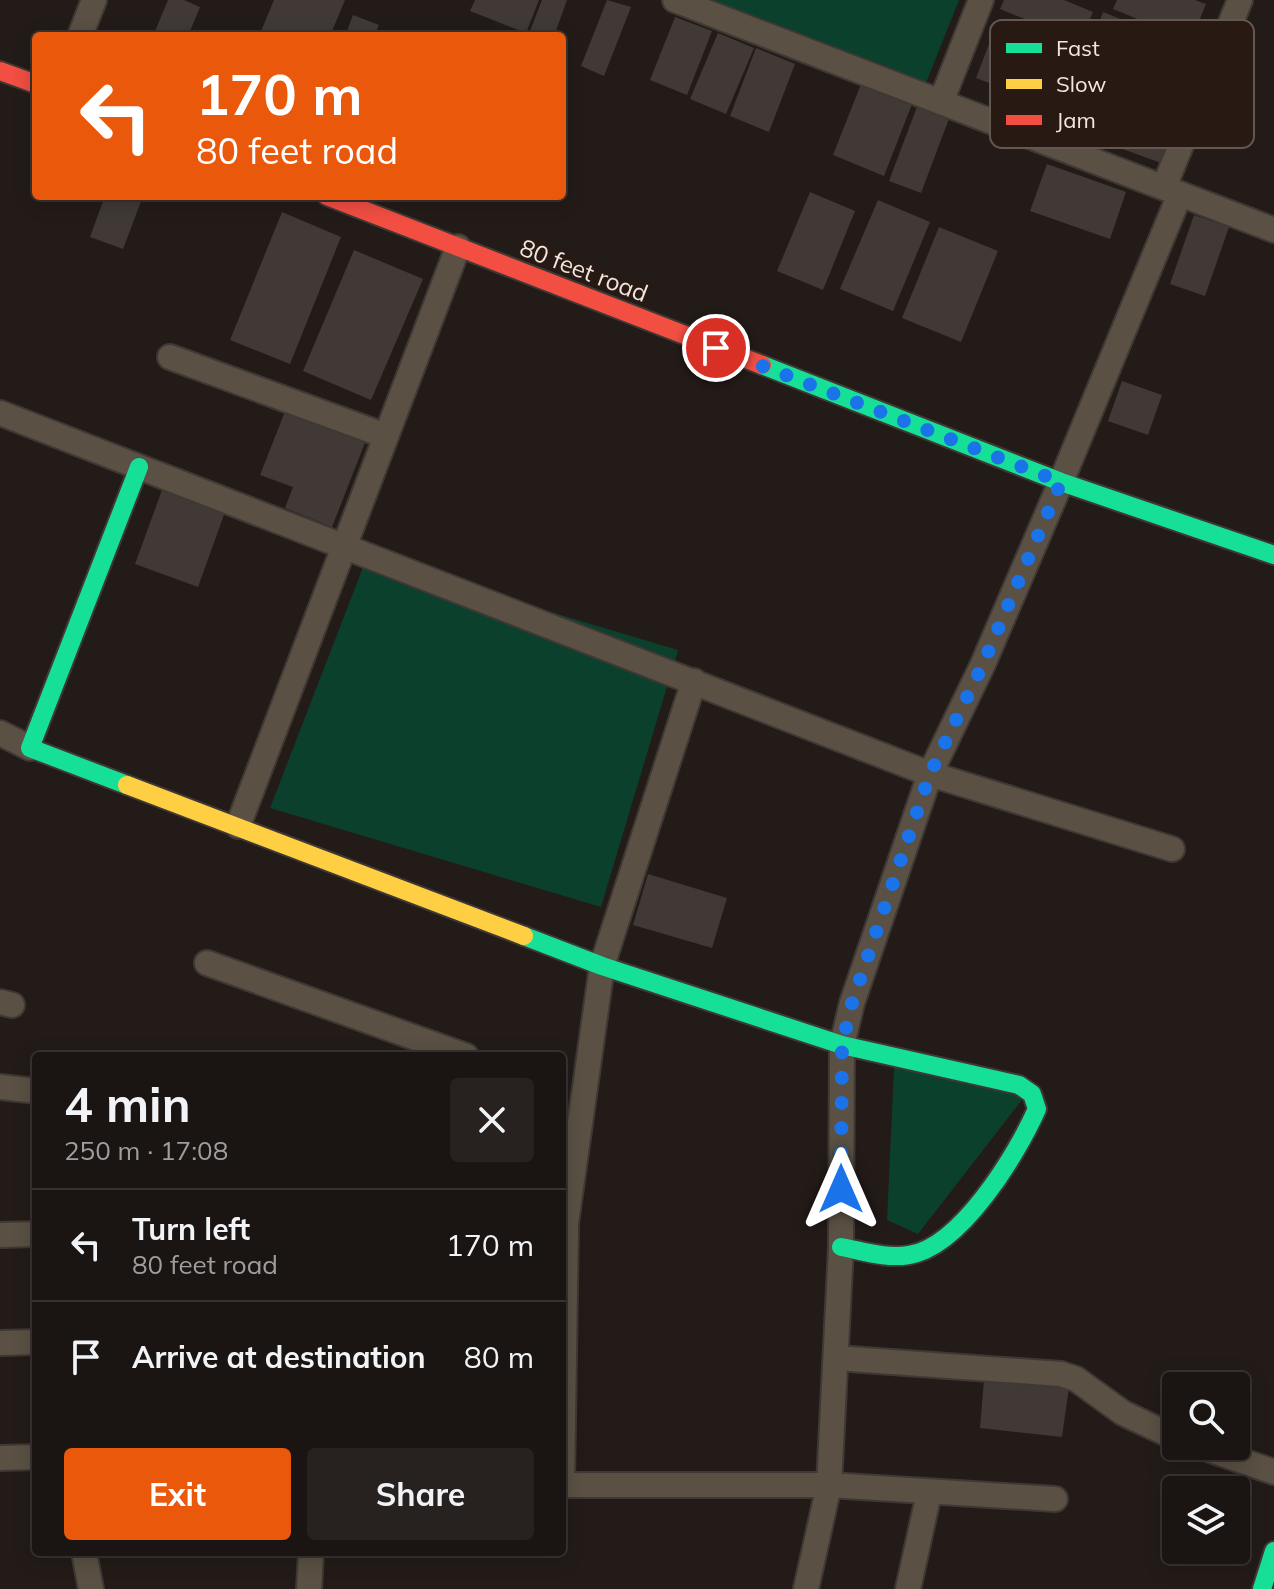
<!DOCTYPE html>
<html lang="en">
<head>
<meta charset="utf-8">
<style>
  body { margin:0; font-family:Mulish,sans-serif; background:#272120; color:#f1f3f6; height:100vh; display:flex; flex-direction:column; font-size:30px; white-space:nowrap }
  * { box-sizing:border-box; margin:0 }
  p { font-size:26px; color:#9f9e9f }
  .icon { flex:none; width:44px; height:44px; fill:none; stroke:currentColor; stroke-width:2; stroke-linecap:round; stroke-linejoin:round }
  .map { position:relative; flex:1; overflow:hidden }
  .details { position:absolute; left:32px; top:1052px; width:534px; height:504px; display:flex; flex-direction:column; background:#1a1412; border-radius:8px; box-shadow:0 4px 20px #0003,0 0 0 2px #383332 }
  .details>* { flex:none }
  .banner { position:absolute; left:32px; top:32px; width:534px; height:168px; border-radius:8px; box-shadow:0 4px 20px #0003,0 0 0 2px #383332; background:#ea580c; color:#fff; overflow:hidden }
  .controls { position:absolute; left:1162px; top:1372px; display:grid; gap:16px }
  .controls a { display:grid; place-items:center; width:88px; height:88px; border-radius:8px; background:#1a1412; box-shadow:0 4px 20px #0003,0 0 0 2px #383332; font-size:40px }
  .pin { position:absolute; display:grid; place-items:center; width:68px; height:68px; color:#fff; margin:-34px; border:4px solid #fff; border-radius:50%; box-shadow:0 2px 8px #0007 }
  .me { position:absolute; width:88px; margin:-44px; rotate:0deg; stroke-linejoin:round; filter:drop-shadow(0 0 6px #0008) }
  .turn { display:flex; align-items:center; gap:28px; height:168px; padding:0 32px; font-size:36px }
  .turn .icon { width:104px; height:104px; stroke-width:2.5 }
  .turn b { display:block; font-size:56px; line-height:68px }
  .round { display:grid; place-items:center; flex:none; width:84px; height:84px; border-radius:8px; background:#272120 }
  .head { display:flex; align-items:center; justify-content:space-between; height:136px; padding:0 32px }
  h1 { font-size:48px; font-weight:700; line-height:60px }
  .cta { display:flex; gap:16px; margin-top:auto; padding:16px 32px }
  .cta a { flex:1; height:92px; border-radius:8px; background:#ea580c; color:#fff; font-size:32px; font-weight:700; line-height:92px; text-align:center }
  .cta a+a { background:#272120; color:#f1f3f6 }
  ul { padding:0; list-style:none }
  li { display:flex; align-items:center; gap:24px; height:112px; padding:0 32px; border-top:2px solid #383332 }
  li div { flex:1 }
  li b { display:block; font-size:30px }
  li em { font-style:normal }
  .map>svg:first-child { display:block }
  .green { fill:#0b402c }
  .building { fill:#403935 }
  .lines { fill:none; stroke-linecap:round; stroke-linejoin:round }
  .street-casing { stroke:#3f3835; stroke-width:28 }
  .fast-casing { stroke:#3f3835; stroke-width:22 }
  .slow-casing { stroke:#3f3835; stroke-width:22 }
  .jam-casing { stroke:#3f3835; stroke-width:22 }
  .street { stroke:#5a5144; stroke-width:24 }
  .fast { stroke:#16e098; stroke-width:18 }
  .slow { stroke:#ffcf43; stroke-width:18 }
  .jam { stroke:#f24e42; stroke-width:18 }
  .route { stroke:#1a73e8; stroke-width:14; stroke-dasharray:0 25.2 }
  .labels { text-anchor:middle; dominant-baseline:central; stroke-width:7; stroke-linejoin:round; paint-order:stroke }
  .street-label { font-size:24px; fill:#f1e6e2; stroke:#281913 }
  .key { fill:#281913; stroke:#645651; stroke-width:2 }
  .key-label { font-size:22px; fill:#f1e6e2 }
</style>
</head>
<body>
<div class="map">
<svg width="1274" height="1589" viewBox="0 0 1274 1589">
  <rect width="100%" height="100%" fill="#231b18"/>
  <!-- green -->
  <g class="green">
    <path d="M 700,0 L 959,0 L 924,88 Z"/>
    <path d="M 367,557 L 678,650 L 601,907 L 270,808 Z"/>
    <path d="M 895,1049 L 1025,1096 L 918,1234 L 887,1220 Z"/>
  </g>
  <!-- building -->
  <g class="building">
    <path d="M 168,0 L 184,0 L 200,7 L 188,36 L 153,36 Z"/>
    <path d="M 274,0 L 345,0 L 330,36 L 259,36 Z"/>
    <path d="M 475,0 L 539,0 L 526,33 L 470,11 Z"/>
    <path d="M 542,0 L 567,0 L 554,36 L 528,36 Z"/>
    <path d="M 607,0 L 631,7 L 604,76 L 581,66 Z"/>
    <path d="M 1004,0 L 1064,0 L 1093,12 L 1080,42 L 1000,9 Z"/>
    <path d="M 1117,0 L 1195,0 L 1206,4 L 1191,41 L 1113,9 Z"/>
    <path d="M 1103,12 L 1188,46 L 1175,80 L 1090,46 Z"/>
    <path d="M 353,15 L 379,25 L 374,36 L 345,36 Z"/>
    <path d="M 675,17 L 712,31 L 687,95 L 650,80 Z"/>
    <path d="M 997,23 L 1073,53 L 1052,107 L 976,78 Z"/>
    <path d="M 718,33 L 754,48 L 726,114 L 690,99 Z"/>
    <path d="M 756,48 L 795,64 L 769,132 L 730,116 Z"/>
    <path d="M 861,84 L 912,104 L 884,176 L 833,155 Z"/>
    <path d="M 1078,103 L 1170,136 L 1161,163 L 1068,129 Z"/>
    <path d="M 918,104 L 950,116 L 921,193 L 889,181 Z"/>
    <path d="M 1047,164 L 1126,192 L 1110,239 L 1030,211 Z"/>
    <path d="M 810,192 L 855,211 L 823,290 L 777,271 Z"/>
    <path d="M 105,196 L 143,196 L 123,249 L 90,237 Z"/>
    <path d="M 878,200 L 930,222 L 893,311 L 840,289 Z"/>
    <path d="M 282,212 L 341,237 L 290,364 L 230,340 Z"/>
    <path d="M 1194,215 L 1229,227 L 1205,296 L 1170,284 Z"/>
    <path d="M 939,227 L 998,251 L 961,342 L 902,318 Z"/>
    <path d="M 354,250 L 423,279 L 371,400 L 303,371 Z"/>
    <path d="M 1122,381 L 1162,395 L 1148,435 L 1108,421 Z"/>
    <path d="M 286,409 L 366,440 L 332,527 L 285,508 L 293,487 L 260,475 Z"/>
    <path d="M 162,490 L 225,512 L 198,587 L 135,564 Z"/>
    <path d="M 648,874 L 727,898 L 712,948 L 633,925 Z"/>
    <path d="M 984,1380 L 1069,1387 L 1062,1437 L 980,1428 Z"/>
  </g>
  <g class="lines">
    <!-- street casing -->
    <g class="street-casing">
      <g id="street">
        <path d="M 675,0 L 1274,230"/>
        <path d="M 80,36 L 94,0"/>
        <path d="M 941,102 L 981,0"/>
        <path d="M 1164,187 L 1240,0"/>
        <path d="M 170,357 L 386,436"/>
        <path d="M 0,413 L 930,774 L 1172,849"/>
        <path d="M 0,733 L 30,748"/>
        <path d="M 238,826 L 458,247"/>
        <path d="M 207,963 L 466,1056"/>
        <path d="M 0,1002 L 12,1005"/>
        <path d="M 0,1087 L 36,1091"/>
        <path d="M 0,1235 L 36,1234"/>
        <path d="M 0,1343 L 36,1342"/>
        <path d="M 836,1358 L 1061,1374 L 1076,1379 L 1123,1413 L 1176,1438"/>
        <path d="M 1199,1446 L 1274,1472"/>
        <path d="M 0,1458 L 36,1457"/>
        <path d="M 562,1485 L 566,1223 L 602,966 L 694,681"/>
        <path d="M 562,1485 L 829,1485 L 1055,1499"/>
        <path d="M 84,1552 L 91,1589"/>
        <path d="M 309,1589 L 311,1552"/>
        <path d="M 806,1589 L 829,1485 L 841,1247 L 842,1045 L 852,1003 L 930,774 L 983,664 L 1061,482 L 1180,194"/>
        <path d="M 908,1589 L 929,1493"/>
      </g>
    </g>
    <!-- fast casing -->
    <g class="fast-casing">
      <g id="fast">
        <path d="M 762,365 L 1061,482 L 1274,555"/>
        <path d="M 127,785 L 30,748 L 139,467"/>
        <path d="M 524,936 L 602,966 L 842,1045 L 1019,1085 L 1032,1094 L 1037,1109 C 1017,1154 961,1247 909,1255 C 886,1259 863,1251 841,1247"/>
        <path d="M 1262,1589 L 1274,1551"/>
      </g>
    </g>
    <!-- slow casing -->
    <g class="slow-casing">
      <path id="slow" d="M 127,785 L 524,936"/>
    </g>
    <!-- jam casing -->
    <g class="jam-casing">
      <g id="jam">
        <path d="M 0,71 L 36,84"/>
        <path d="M 327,196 L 762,365"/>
      </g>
    </g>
    <!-- street -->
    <use href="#street" class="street"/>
    <!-- fast -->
    <use href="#fast" class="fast"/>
    <!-- slow -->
    <use href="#slow" class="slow"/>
    <!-- jam -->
    <use href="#jam" class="jam"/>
  </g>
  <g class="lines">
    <!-- route -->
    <path class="route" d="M 716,348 L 1061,482 L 983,664 L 930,774 L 852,1003 L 842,1045 L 841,1189"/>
  </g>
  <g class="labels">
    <!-- street labels -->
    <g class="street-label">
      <text transform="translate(584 270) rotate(21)">80 feet road</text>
    </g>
  </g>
  <!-- legend -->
  <rect x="990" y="20" width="264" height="128" rx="12" class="key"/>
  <rect x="1006" y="43" width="36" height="10" fill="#16e098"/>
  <rect x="1006" y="79" width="36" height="10" fill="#ffcf43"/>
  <rect x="1006" y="115" width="36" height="10" fill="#f24e42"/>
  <g class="key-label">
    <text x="1056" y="56">Fast</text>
    <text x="1056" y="92">Slow</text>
    <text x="1056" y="128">Jam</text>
  </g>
</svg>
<div class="controls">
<a><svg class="icon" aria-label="search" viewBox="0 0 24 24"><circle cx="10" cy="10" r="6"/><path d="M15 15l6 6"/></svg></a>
<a><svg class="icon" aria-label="layers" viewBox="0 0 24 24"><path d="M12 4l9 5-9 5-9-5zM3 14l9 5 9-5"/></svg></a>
</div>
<div class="pin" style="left:716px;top:348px;background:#d93025"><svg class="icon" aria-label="arrive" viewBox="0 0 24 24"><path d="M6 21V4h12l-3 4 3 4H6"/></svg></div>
<svg class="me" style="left:841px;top:1189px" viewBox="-20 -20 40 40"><path d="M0-17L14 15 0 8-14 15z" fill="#1a73e8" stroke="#fff" stroke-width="4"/></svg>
<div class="banner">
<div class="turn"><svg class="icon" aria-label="left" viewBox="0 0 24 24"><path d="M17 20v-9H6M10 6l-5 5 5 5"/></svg><div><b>170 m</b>80 feet road</div></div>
</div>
<section class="details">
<div class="head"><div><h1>4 min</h1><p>250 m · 17:08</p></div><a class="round"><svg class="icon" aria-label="close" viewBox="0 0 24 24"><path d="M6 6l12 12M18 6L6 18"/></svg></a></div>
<ul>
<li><svg class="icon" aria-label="left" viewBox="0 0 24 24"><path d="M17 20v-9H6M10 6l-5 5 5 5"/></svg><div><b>Turn left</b><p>80 feet road</p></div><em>170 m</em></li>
<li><svg class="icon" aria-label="arrive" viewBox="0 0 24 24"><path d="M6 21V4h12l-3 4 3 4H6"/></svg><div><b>Arrive at destination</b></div><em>80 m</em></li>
</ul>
<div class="cta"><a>Exit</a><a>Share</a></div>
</section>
</div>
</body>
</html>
